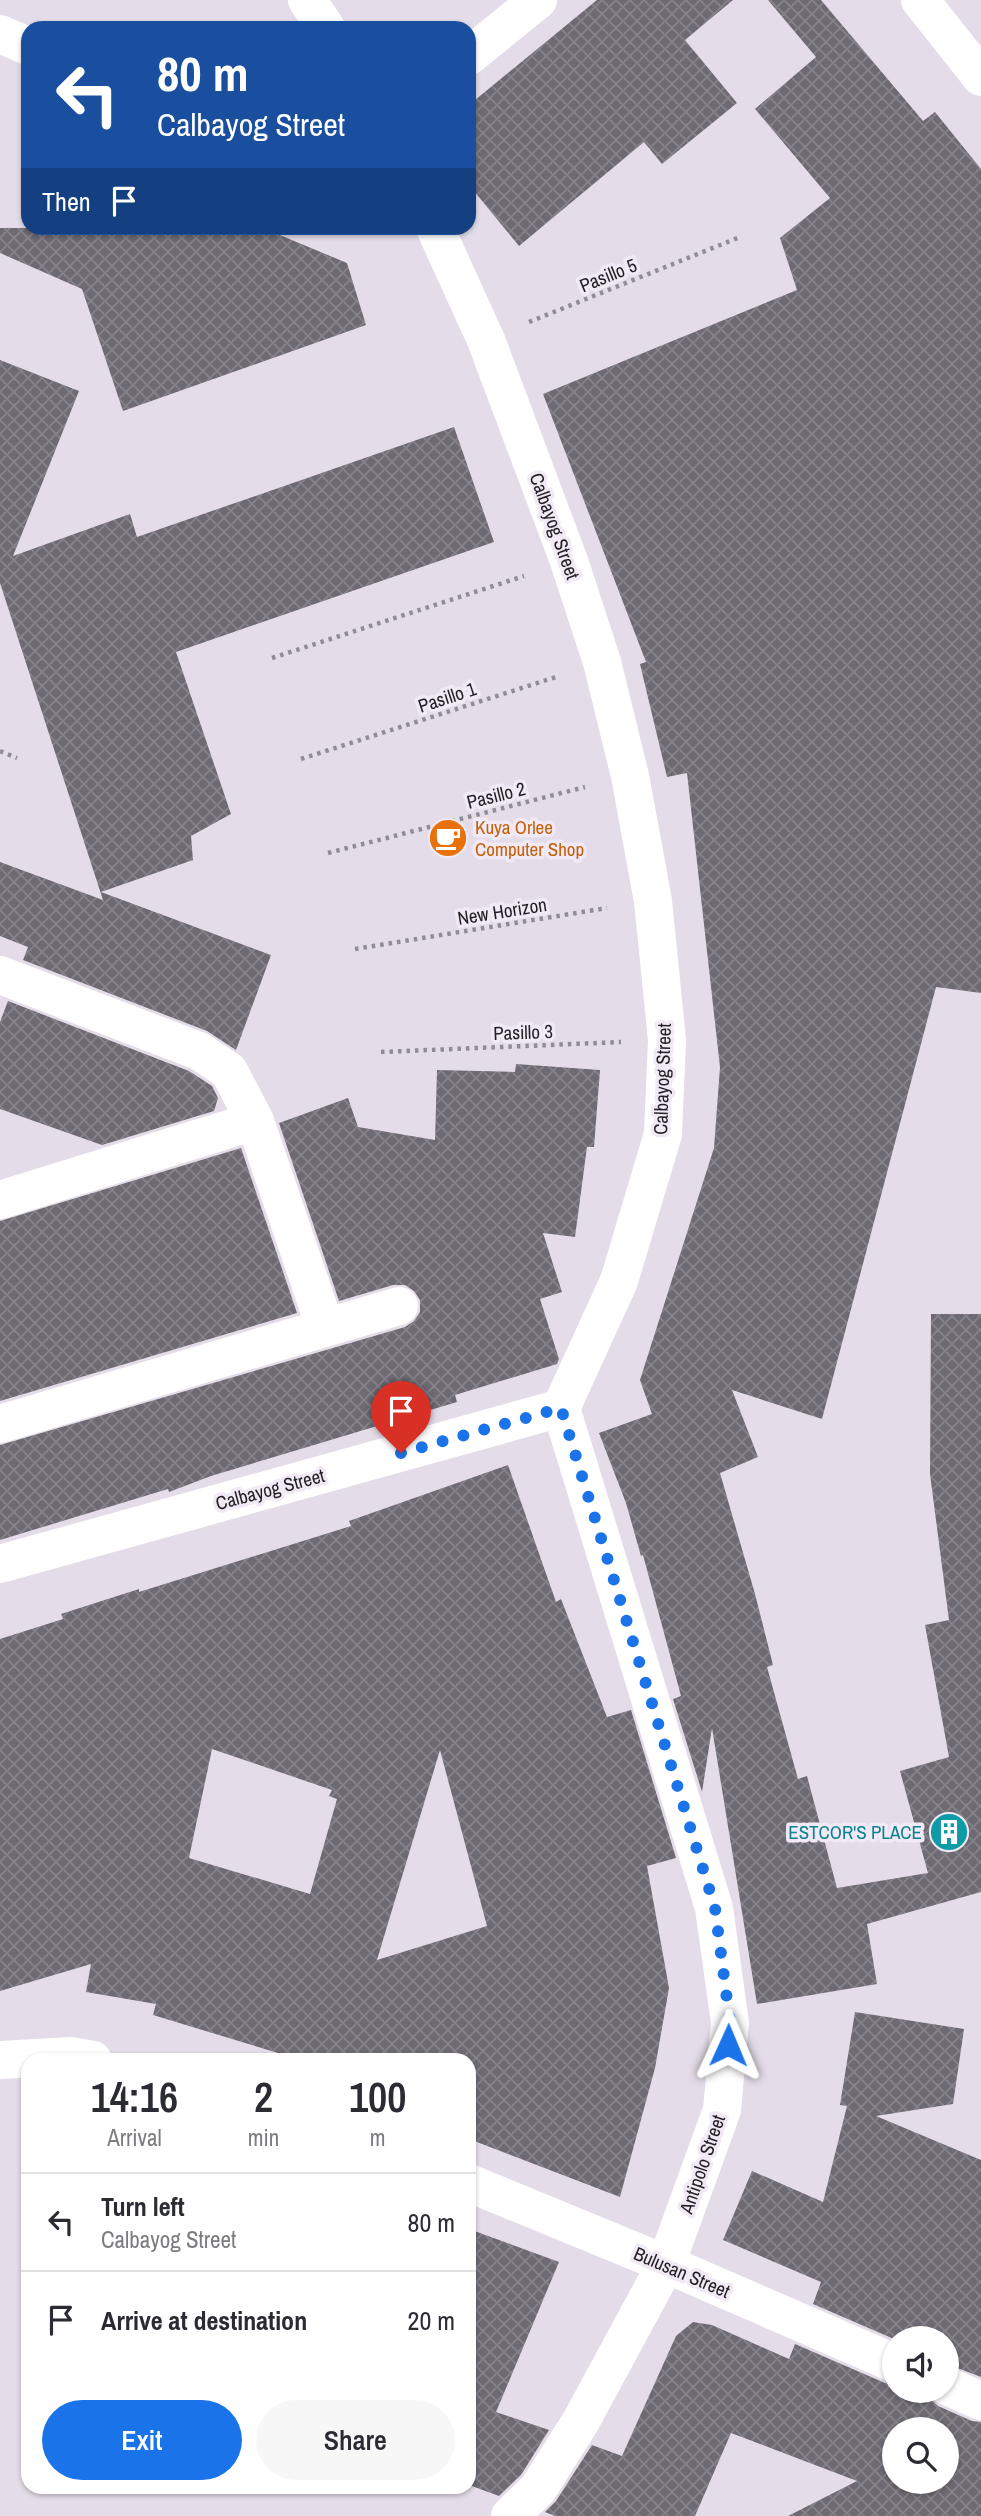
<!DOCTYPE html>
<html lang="en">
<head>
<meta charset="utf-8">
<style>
  body { margin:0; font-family:"Archivo Narrow",sans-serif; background:#f7f7f7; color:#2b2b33; height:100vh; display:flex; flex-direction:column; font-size:26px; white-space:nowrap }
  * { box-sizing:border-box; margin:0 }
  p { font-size:23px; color:#7c7c81 }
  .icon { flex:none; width:38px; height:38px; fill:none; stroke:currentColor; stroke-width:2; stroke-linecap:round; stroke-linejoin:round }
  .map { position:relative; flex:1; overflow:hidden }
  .sheet { position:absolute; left:21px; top:2053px; width:455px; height:441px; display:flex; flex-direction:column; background:#fff; border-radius:21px; box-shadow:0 2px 5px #0004 }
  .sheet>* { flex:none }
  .banner { position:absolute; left:21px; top:21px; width:455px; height:214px; border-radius:21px; box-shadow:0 2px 5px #0004; background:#1a4fa0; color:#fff; overflow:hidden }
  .fabs { position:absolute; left:882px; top:2326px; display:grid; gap:14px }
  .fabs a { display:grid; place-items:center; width:77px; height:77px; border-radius:50%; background:#fff; box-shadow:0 2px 5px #0004; font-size:35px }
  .pin { position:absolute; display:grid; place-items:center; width:60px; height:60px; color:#fff; margin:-72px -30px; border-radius:50% 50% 50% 0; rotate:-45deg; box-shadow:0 0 7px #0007 }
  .pin .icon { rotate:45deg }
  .me { position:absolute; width:77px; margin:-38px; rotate:1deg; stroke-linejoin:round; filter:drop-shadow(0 0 5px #0008) }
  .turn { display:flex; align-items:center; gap:24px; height:147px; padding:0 21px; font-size:32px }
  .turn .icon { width:91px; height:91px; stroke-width:2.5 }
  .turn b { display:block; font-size:49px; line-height:60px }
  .then { display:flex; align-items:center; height:66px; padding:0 21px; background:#0003; gap:14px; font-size:26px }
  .eta { display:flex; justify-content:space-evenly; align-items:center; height:119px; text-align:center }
  .eta b { font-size:42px; font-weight:600; line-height:49px }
  .cta { display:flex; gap:14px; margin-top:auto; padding:14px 21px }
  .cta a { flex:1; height:80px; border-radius:42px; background:#1a73e8; color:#fff; font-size:28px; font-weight:600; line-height:80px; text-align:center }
  .cta a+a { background:#f7f7f7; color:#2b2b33 }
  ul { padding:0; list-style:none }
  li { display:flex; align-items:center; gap:21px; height:98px; padding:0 21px; border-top:2px solid #e1e1e2 }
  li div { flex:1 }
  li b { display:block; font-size:26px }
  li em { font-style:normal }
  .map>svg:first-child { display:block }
  .building { fill:url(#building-cross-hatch); fill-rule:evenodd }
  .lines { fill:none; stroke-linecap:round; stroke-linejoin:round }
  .path { stroke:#918c94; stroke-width:4.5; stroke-dasharray:3.5 5; stroke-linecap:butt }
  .minor { stroke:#fff; stroke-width:38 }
  .route { stroke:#1a73e8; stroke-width:12; stroke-dasharray:0 21.6 }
  .labels { text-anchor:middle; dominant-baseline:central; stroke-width:7; stroke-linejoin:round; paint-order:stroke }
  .street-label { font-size:19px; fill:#211f23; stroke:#f1eaf6 }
  .food-label { font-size:19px; fill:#c56008; stroke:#f1eaf6; text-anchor:start }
  .culture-label { font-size:19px; fill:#0d838f; stroke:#f1eaf6; text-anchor:end }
</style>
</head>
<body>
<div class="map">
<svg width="981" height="2516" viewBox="0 0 981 2516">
  <defs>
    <pattern id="building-cross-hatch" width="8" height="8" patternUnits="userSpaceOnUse" patternTransform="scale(1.75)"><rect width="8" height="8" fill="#6e6a74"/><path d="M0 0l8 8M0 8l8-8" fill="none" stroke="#85838a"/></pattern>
  </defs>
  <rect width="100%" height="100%" fill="#e4dde9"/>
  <!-- building -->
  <g class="building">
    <path d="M 597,0 L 733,0 L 685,40 L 737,103 L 662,164 L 644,142 L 519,246 L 469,185 L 469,105 Z"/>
    <path d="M 768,0 L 821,0 L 923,121 L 935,112 L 981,169 L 981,993 L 936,987 L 822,1419 L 732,1390 L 758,1457 L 720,1473 L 755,1594 L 773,1665 L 767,1667 L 798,1779 L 807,1776 L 837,1888 L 928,1873 L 900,1771 L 949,1757 L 925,1625 L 949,1620 L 930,1474 L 931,1314 L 981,1314 L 981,1892 L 867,1924 L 877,1984 L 757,2004 L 712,1728 L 702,1792 L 673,1699 L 681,1696 L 643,1555 L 641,1556 L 626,1503 L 599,1433 L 652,1414 L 640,1380 L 714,1148 L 720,1067 L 687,773 L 667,777 L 640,664 L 646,662 L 543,394 L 797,290 L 780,238 L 830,198 L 755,109 L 816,57 Z"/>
    <path d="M 0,228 L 263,228 L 347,263 L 366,325 L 123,411 L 82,289 L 0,253 Z"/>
    <path d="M 0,360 L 79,391 L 13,556 L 130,514 L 137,537 L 454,427 L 494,542 L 176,652 L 231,814 L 191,836 L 193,860 L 101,892 L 271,955 L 236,1050 L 207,1031 L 23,960 L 28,947 L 0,936 L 0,862 L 103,900 L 0,583 Z"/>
    <path d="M 8,1001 L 189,1071 L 212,1086 L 218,1098 L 214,1111 L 102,1145 L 0,1109 L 0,1022 Z"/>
    <path d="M 516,1064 L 600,1070 L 594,1147 L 587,1147 L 575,1237 L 543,1233 L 562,1292 L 540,1299 L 559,1359 L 557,1364 L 455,1395 L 457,1402 L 211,1476 L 169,1492 L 168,1489 L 0,1540 L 0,1445 L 405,1327 L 414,1321 L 420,1312 L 420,1300 L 414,1291 L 405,1285 L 393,1285 L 339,1301 L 279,1123 L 348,1098 L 358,1127 L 435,1140 L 437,1070 L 515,1072 Z"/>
    <path d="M 241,1148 L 297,1313 L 0,1401 L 0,1221 Z"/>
    <path d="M 508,1465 L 556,1602 L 561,1599 L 607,1717 L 631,1710 L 676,1858 L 647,1866 L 669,1988 L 655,2068 L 620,2197 L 469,2139 L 469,2060 L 301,2060 L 153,2015 L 156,2004 L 86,1992 L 91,1964 L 0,1991 L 0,1639 L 63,1619 L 61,1614 L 139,1589 L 139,1592 L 351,1526 L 349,1521 ZM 212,1749 L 332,1790 L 329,1796 L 337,1799 L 310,1894 L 189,1858 ZM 440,1750 L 487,1926 L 377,1960 Z"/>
    <path d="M 855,2012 L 964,2029 L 953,2104 L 876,2116 L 981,2160 L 981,2377 L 947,2364 L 947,2338 L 894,2339 L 813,2304 L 821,2282 L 723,2240 L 752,2171 L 823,2202 L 847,2106 L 840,2105 Z"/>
    <path d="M 469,2229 L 559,2262 L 496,2412 L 549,2430 L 521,2475 L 499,2496 L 469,2485 Z"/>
    <path d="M 693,2322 L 712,2325 L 789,2359 L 795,2344 L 885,2383 L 894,2384 L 894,2390 L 926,2390 L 930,2399 L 938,2406 L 972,2421 L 981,2422 L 981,2516 L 788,2516 L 857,2481 L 731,2433 L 695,2516 L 555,2516 L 545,2512 L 556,2501 L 592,2445 L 622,2456 L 676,2336 ZM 894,2429 L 947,2429 L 947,2482 L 894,2482 Z"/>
  </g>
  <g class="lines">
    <!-- path -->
    <g class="path">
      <path d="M 529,322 L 740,237"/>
      <path d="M 272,658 L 524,576"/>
      <path d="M 0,751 L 17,758"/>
      <path d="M 301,759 L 556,677"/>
      <path d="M 328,853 L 585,787"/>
      <path d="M 355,949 L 607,908"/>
      <path d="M 381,1052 L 621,1042"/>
    </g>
    <!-- minor -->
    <g class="minor">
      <path d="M 307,0 L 326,28"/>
      <path d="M 920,0 L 981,77"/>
      <path d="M 0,34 L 28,46"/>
      <path d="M 469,56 L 538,0"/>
      <path d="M 435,228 L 486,340 L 569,561 L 602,662 L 630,776 L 653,901 L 667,1040 L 663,1134 L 619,1281 L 561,1408"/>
      <path d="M 0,975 L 199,1051 L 229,1071 L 255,1121 L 325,1327"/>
      <path d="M 0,1200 L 255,1121"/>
      <path d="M 0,1424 L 399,1306"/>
      <path d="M 0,1564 L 561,1408"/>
      <path d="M 0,2060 L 71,2056 L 93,2060"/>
      <path d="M 469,2183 L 666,2264 L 894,2363"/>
      <path d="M 947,2386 L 981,2401"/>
      <path d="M 510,2516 L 538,2489 L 581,2421 L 666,2264 L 722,2110 L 730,2023 L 714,1908 L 561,1408"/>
    </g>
  </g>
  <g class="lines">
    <!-- route -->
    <path class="route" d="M 401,1453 L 561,1408 L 715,1908 L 730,2023 L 728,2045"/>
  </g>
  <!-- icons -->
  <defs>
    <g id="cafe-disc" transform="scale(2.0125)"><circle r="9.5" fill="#e8710a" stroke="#f1eaf6"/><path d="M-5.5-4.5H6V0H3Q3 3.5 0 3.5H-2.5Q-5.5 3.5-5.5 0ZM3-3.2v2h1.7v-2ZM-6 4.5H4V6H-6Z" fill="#fff"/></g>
    <g id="building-disc" transform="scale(2.0125)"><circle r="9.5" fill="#0f9aa8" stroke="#f1eaf6"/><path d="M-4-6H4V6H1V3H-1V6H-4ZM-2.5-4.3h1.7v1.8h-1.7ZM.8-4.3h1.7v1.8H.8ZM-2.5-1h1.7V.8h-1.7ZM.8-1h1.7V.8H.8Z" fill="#fff"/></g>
  </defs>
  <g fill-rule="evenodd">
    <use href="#cafe-disc" x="448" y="838"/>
    <use href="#building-disc" x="949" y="1832"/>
  </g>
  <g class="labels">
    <!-- street labels -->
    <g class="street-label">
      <text transform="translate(608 275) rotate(-22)">Pasillo 5</text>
      <text transform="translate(555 526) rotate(70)">Calbayog Street</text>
      <text transform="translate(447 697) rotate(-18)">Pasillo 1</text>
      <text transform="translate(496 795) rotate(-14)">Pasillo 2</text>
      <text transform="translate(502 911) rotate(-9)">New Horizon</text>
      <text transform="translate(523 1032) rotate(-2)">Pasillo 3</text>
      <text transform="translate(662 1079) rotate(-88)">Calbayog Street</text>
      <text transform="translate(270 1489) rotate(-15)">Calbayog Street</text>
      <text transform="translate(702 2164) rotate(-71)">Antipolo Street</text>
      <text transform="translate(682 2272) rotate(23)">Bulusan Street</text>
    </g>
    <!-- food labels -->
    <g class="food-label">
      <text x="475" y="827">Kuya Orlee<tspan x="475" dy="22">Computer Shop</tspan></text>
    </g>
    <!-- culture labels -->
    <g class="culture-label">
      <text x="922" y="1832">ESTCOR'S PLACE</text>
    </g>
  </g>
</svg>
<div class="fabs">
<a><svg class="icon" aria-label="sound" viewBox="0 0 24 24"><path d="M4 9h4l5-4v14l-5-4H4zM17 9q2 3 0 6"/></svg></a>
<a><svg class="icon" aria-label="search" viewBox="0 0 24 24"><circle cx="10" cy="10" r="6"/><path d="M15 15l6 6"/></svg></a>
</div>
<div class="pin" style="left:401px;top:1453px;background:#d93025"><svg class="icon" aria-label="arrive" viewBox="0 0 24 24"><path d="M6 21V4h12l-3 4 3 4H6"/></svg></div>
<svg class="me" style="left:728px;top:2045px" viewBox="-20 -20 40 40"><path d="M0-17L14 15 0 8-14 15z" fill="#1a73e8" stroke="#fff" stroke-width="4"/></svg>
<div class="banner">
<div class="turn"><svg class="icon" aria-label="left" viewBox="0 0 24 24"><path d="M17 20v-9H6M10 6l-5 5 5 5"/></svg><div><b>80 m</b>Calbayog Street</div></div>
<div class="then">Then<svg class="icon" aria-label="arrive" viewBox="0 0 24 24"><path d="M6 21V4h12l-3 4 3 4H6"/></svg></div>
</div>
<section class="sheet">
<div class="eta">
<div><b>14:16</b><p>Arrival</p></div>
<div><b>2</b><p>min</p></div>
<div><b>100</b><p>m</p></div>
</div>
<ul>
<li><svg class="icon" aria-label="left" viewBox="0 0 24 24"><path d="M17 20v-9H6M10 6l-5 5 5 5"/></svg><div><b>Turn left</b><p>Calbayog Street</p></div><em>80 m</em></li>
<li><svg class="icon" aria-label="arrive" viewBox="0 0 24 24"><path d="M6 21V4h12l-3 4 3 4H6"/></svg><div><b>Arrive at destination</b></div><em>20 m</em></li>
</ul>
<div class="cta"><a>Exit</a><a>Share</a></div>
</section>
</div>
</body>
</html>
